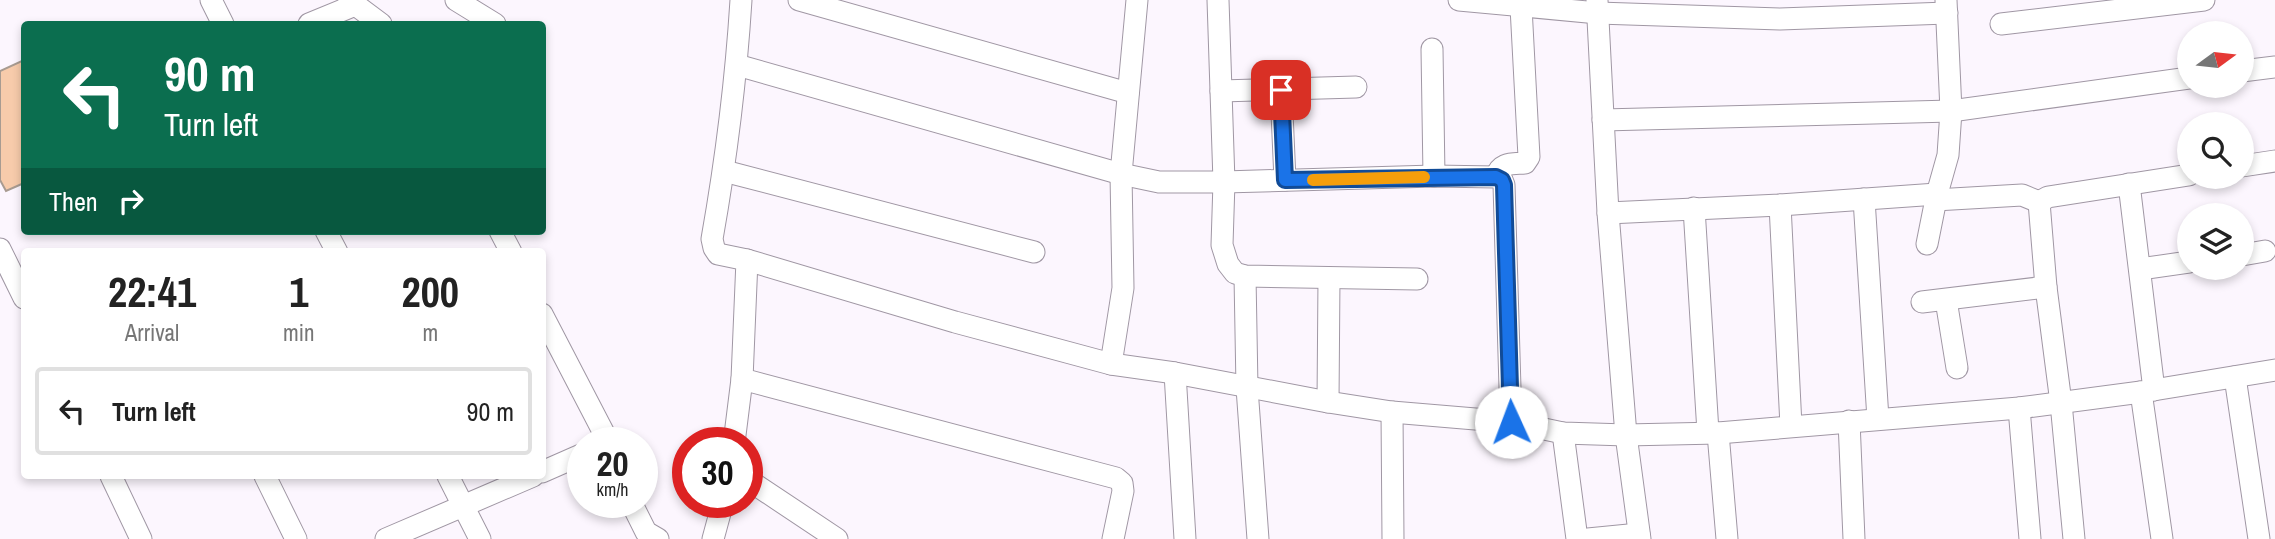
<!DOCTYPE html>
<html lang="en">
<head>
<meta charset="utf-8">
<style>
  body { margin:0; font-family:"Archivo Narrow",sans-serif; background:#f2f2f2; color:#222; height:100vh; display:flex; flex-direction:column; font-size:26px; white-space:nowrap }
  * { box-sizing:border-box; margin:0 }
  p { font-size:23px; color:#767676 }
  .icon { flex:none; width:38px; height:38px; fill:none; stroke:currentColor; stroke-width:2; stroke-linecap:round; stroke-linejoin:round }
  .map { position:relative; flex:1; overflow:hidden }
  .side { position:absolute; left:21px; top:248px; width:525px; height:231px; display:flex; flex-direction:column; background:#fff; border-radius:7px; box-shadow:0 4px 10px #0003 }
  .side>* { flex:none }
  .hud { position:absolute; left:21px; top:21px; width:525px; height:214px; border-radius:7px; box-shadow:0 4px 10px #0003; background:#0b6e4f; color:#fff; overflow:hidden }
  .needle { width:46px; rotate:75deg }
  .controls { position:absolute; left:2177px; top:21px; display:grid; gap:14px }
  .controls a { display:grid; place-items:center; width:77px; height:77px; border-radius:50%; background:#fff; box-shadow:0 4px 10px #0003; font-size:35px }
  .speed { position:absolute; left:567px; top:427px; display:flex; gap:14px; font-size:35px; font-weight:700; text-align:center }
  .speed>* { display:grid; place-content:center; width:91px; height:91px; border-radius:50%; background:#fff; box-shadow:0 4px 10px #0003; line-height:1 }
  .speed small { font-size:18px; font-weight:400 }
  .speed .limit { border:10px solid #d22; background:#fff; color:#111 }
  .pin { position:absolute; display:grid; place-items:center; width:60px; height:60px; color:#fff; margin:-30px; border-radius:14px; box-shadow:0 4px 10px #0006 }
  .me { position:absolute; width:77px; margin:-38px; rotate:358deg; stroke-linejoin:round; filter:drop-shadow(0 0 5px #0008) }
  .turn { display:flex; align-items:center; gap:24px; height:147px; padding:0 28px; font-size:32px }
  .turn .icon { width:91px; height:91px; stroke-width:2.5 }
  .turn b { display:block; font-size:49px; line-height:60px }
  .then { display:flex; align-items:center; height:66px; padding:0 28px; background:#0003; gap:14px; font-size:26px }
  .eta { display:flex; justify-content:space-evenly; align-items:center; height:119px; text-align:center }
  .eta b { font-size:42px; font-weight:700; line-height:49px }
  ul { padding:0; list-style:none }
  li { display:flex; align-items:center; gap:21px; height:88px; margin:0 14px 10px; padding:0 14px; border:4px solid #e0e0e0; border-radius:7px }
  li div { flex:1 }
  li b { display:block; font-size:26px }
  li em { font-style:normal }
  .map>svg:first-child { display:block }
  .building { fill:#f7cbab; stroke:#a89b91; stroke-width:2 }
  .lines { fill:none; stroke-linecap:round; stroke-linejoin:round }
  .minor-casing { stroke:#a097a4; stroke-width:23 }
  .minor { stroke:#fff; stroke-width:21 }
  .route-casing { stroke:#114b97; stroke-width:18 }
  .route { stroke:#1a73e8; stroke-width:12 }
  .slow { stroke:#f59e0b; stroke-width:12 }
</style>
</head>
<body>
<div class="map">
<svg width="2275" height="539" viewBox="0 0 2275 539">
  <rect width="100%" height="100%" fill="#fcf6fe"/>
  <!-- building -->
  <path class="building" d="M 24,60 L 24,183 L 6,191 L 0,180 L 0,71 Z"/>
  <g class="lines">
    <!-- minor casing -->
    <g class="minor-casing">
      <g id="minor">
        <path d="M 211,0 L 223,24"/>
        <path d="M 349,0 L 381,24"/>
        <path d="M 456,0 L 495,24"/>
        <path d="M 741,0 C 736,80 726,160 712,239 L 714,248 L 718,254 L 747,260 L 955,322 L 1111,364 L 1175,373 L 1328,402 L 1392,412 L 1511,422 L 1563,433 L 1626,435 L 1718,433 L 2019,408 L 2141,392 L 2275,370"/>
        <path d="M 799,0 L 1128,93"/>
        <path d="M 1218,0 L 1224,182 L 1222,245 L 1228,264 L 1235,273 L 1245,276 L 1417,279"/>
        <path d="M 1459,0 L 1598,13 L 1780,19 L 1947,13"/>
        <path d="M 1597,0 L 1608,213 L 1626,435 L 1640,539"/>
        <path d="M 309,24 L 355,5"/>
        <path d="M 2001,24 L 2204,0"/>
        <path d="M 1432,49 L 1434,176"/>
        <path d="M 737,65 L 1121,174 L 1159,182 L 1224,182 L 1434,176 L 1496,177 L 1502,180 L 1504,185 L 1511,422"/>
        <path d="M 2242,71 L 2275,67"/>
        <path d="M 1281,90 L 1285,180"/>
        <path d="M 1221,91 L 1356,87"/>
        <path d="M 1603,120 L 1951,111 L 2189,78"/>
        <path d="M 2242,166 L 2275,161"/>
        <path d="M 724,171 L 1034,252"/>
        <path d="M 1496,177 C 1500,162 1512,164 1525,163 L 1529,157 L 1521,7"/>
        <path d="M 2129,184 L 2154,390"/>
        <path d="M 1864,199 L 1878,419"/>
        <path d="M 1935,200 L 2022,195 L 2039,202"/>
        <path d="M 1780,205 L 1791,426"/>
        <path d="M 1694,208 L 1708,432"/>
        <path d="M 1608,213 L 1780,205 L 1937,194"/>
        <path d="M 326,231 L 337,252"/>
        <path d="M 500,231 L 511,252"/>
        <path d="M 1927,244 L 1937,194 L 1948,155 L 1951,111 L 1946,0"/>
        <path d="M 0,249 L 24,298"/>
        <path d="M 2242,255 L 2265,251"/>
        <path d="M 2140,269 L 2189,262"/>
        <path d="M 1245,276 L 1247,388 L 1258,539"/>
        <path d="M 1946,300 L 1957,368"/>
        <path d="M 1922,302 L 2046,287"/>
        <path d="M 542,314 L 609,443"/>
        <path d="M 1111,364 L 1123,288 L 1121,174 L 1137,0"/>
        <path d="M 1175,373 L 1185,539"/>
        <path d="M 2235,377 L 2259,539"/>
        <path d="M 742,379 L 1116,478 L 1122,483 L 1123,491 L 1113,539"/>
        <path d="M 2141,392 L 2162,539"/>
        <path d="M 1328,402 L 1329,278"/>
        <path d="M 2019,408 L 2030,539"/>
        <path d="M 1392,412 L 1393,539"/>
        <path d="M 1849,421 L 1854,539"/>
        <path d="M 1563,433 L 1577,539"/>
        <path d="M 1718,433 L 1727,539"/>
        <path d="M 734,443 L 742,379 L 747,260"/>
        <path d="M 542,472 L 583,454"/>
        <path d="M 111,476 L 141,539"/>
        <path d="M 265,476 L 296,539"/>
        <path d="M 448,476 L 480,539"/>
        <path d="M 747,479 L 837,539"/>
        <path d="M 631,502 L 646,532 L 658,539"/>
        <path d="M 386,539 L 533,476"/>
        <path d="M 713,539 L 723,502"/>
        <path d="M 1588,539 L 1639,534"/>
        <path d="M 2074,539 L 2061,403 L 2046,287 L 2039,202 L 2048,197 L 2189,175"/>
      </g>
    </g>
    <!-- minor -->
    <use href="#minor" class="minor"/>
  </g>
  <g class="lines">
    <!-- route casing -->
    <g class="route-casing">
      <path id="route" d="M 1281,90 L 1285,180 L 1496,177 L 1502,180 L 1504,185 L 1511,422"/>
    </g>
    <!-- route -->
    <use href="#route" class="route"/>
    <!-- slow -->
    <path class="slow" d="M 1313,180 L 1424,177"/>
  </g>
</svg>
<div class="controls">
<a><svg class="needle" viewBox="-14 -14 28 28"><path d="M0-13l5 13h-10z" fill="#e53935"/><path d="M0 13l5-13h-10z" fill="#767676"/></svg></a>
<a><svg class="icon" aria-label="search" viewBox="0 0 24 24"><circle cx="10" cy="10" r="6"/><path d="M15 15l6 6"/></svg></a>
<a><svg class="icon" aria-label="layers" viewBox="0 0 24 24"><path d="M12 4l9 5-9 5-9-5zM3 14l9 5 9-5"/></svg></a>
</div>
<div class="speed"><div>20<small>km/h</small></div><div class="limit">30</div></div>
<div class="pin" style="left:1281px;top:90px;background:#d93025"><svg class="icon" aria-label="arrive" viewBox="0 0 24 24"><path d="M6 21V4h12l-3 4 3 4H6"/></svg></div>
<svg class="me" style="left:1511px;top:422px" viewBox="-20 -20 40 40"><circle r="19" fill="#fff"/><path d="M0-13L10 11 0 6-10 11z" fill="#1a73e8"/></svg>
<div class="hud">
<div class="turn"><svg class="icon" aria-label="left" viewBox="0 0 24 24"><path d="M17 20v-9H6M10 6l-5 5 5 5"/></svg><div><b>90 m</b>Turn left</div></div>
<div class="then">Then<svg class="icon" aria-label="right" viewBox="0 0 24 24"><path d="M7 20v-9h11M14 6l5 5-5 5"/></svg></div>
</div>
<section class="side">
<div class="eta">
<div><b>22:41</b><p>Arrival</p></div>
<div><b>1</b><p>min</p></div>
<div><b>200</b><p>m</p></div>
</div>
<ul>
<li><svg class="icon" aria-label="left" viewBox="0 0 24 24"><path d="M17 20v-9H6M10 6l-5 5 5 5"/></svg><div><b>Turn left</b></div><em>90 m</em></li>
</ul>
</section>
</div>
</body>
</html>
